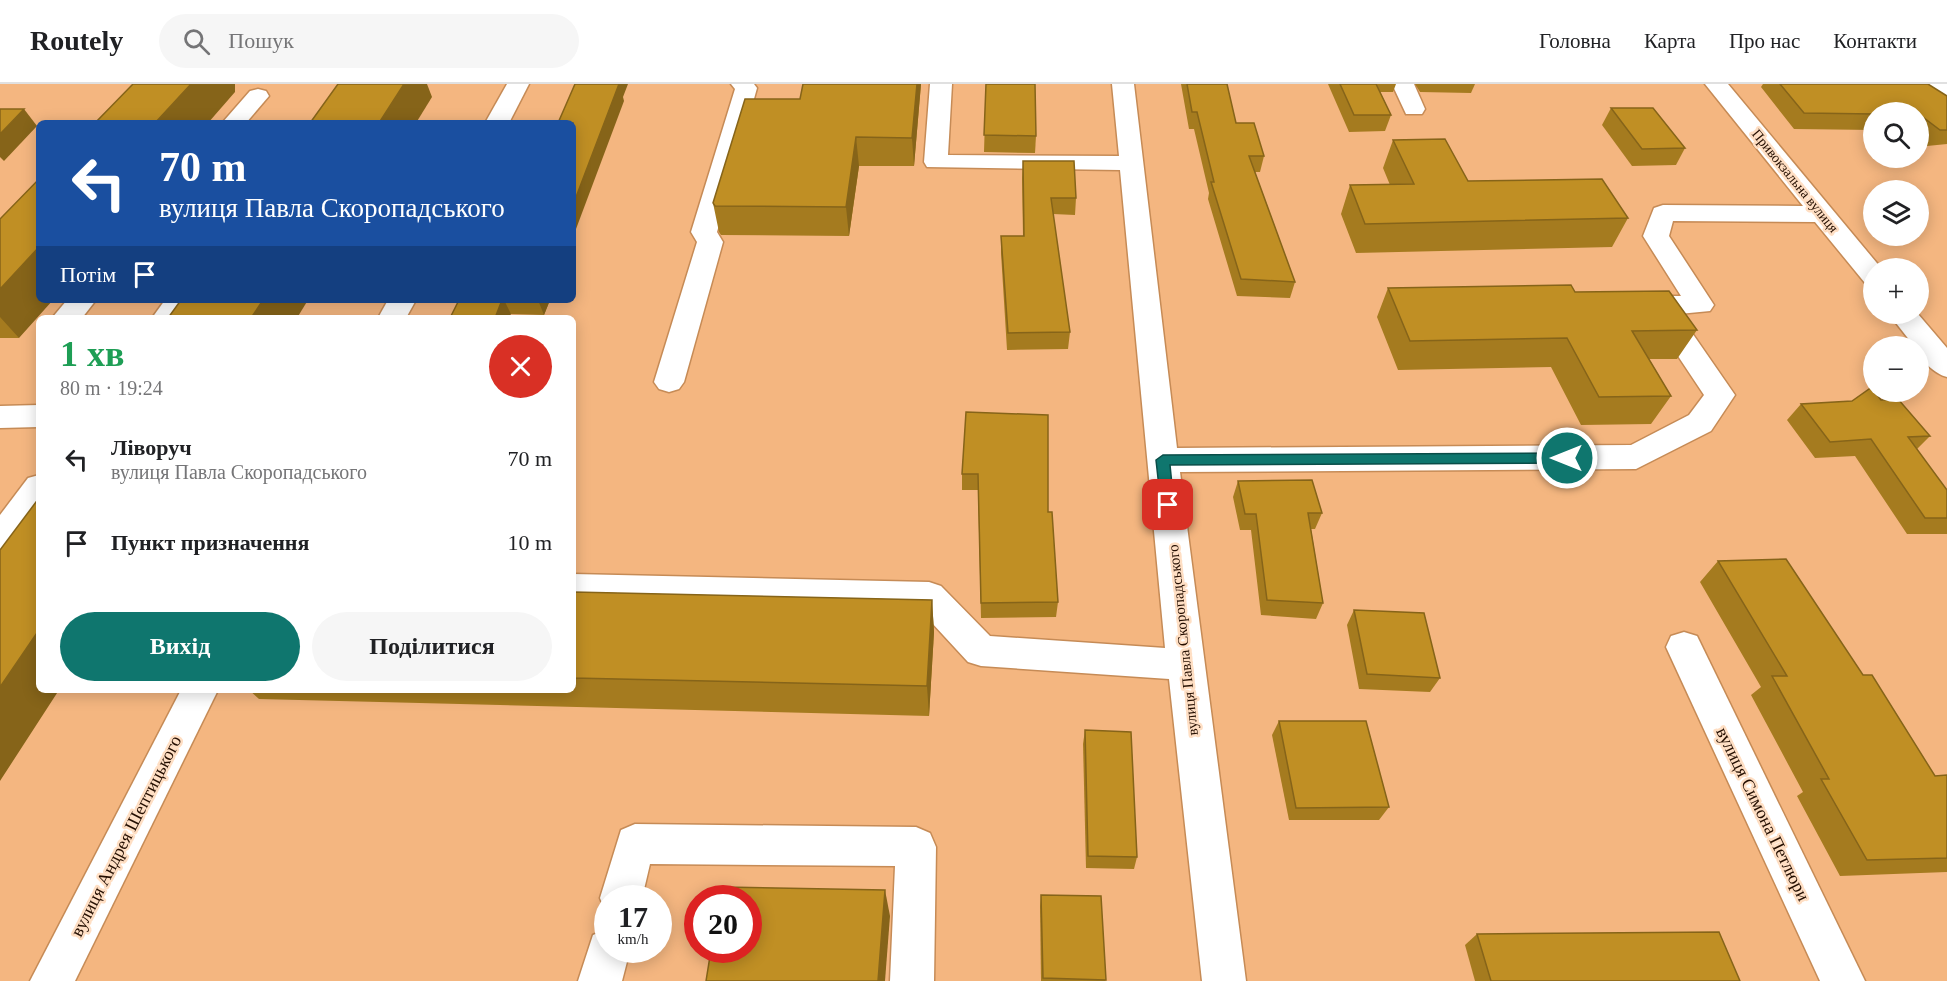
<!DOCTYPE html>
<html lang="uk">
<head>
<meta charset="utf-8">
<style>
  body { margin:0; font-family:Georgia,serif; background:#f6f6f6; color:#202124; height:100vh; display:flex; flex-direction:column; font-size:22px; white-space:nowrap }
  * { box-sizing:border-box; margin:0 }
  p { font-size:20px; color:#757577 }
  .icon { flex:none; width:33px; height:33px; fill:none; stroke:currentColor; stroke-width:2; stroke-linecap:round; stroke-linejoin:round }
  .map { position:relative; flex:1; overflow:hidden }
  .details { position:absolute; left:36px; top:231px; width:540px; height:378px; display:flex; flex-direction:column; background:#fff; border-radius:9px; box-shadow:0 3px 15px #0003 }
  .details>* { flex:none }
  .guide { position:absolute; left:36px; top:36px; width:540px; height:183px; border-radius:9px; box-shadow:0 3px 15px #0003; background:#1a4fa0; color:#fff; overflow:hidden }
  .buttons { position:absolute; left:1863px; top:18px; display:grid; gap:12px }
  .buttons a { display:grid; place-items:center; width:66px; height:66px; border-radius:50%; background:#fff; box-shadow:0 3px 15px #0003; font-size:30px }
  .speed { position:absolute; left:594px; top:801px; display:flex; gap:12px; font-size:30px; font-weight:700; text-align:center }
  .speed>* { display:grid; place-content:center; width:78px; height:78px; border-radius:50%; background:#fff; box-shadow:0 3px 15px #0003; line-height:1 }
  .speed small { font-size:15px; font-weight:400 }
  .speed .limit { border:9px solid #d22; background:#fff; color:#111 }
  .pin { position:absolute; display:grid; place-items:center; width:51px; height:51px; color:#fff; margin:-26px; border-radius:12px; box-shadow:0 3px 9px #0006 }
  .me { position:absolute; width:66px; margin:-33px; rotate:270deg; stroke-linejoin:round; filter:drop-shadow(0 0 4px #0008) }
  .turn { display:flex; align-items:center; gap:21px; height:126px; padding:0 24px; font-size:27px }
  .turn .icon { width:78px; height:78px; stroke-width:2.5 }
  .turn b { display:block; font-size:42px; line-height:51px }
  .then { display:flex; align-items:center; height:57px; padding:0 24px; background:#0003; gap:12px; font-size:22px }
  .round { display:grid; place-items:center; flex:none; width:63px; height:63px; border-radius:32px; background:#f6f6f6 }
  .head { display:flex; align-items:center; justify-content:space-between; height:102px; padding:0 24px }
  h1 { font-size:36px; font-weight:600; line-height:45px; color:#1e9e55 }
  .button { display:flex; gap:12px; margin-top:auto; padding:12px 24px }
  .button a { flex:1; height:69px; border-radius:36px; background:#0f766e; color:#fff; font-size:24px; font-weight:600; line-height:69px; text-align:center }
  .button a+a { background:#f6f6f6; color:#202124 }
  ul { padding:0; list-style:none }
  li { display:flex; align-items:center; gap:18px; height:84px; padding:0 24px }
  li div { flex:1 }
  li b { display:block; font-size:22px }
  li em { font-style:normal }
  header { display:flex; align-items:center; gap:36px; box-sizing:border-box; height:84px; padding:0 30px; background:#fff; border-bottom:2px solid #e0e0e0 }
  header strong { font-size:28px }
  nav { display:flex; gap:33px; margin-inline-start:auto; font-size:21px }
  .search { width:420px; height:54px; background:#f6f6f6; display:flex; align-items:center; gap:15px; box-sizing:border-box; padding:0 21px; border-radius:33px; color:#757577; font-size:22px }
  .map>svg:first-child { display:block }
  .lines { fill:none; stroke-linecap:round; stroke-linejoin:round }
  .minor-casing { stroke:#c68b56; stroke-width:3 }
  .minor { fill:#fff; fill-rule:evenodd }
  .wall { fill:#a57b1f }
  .shaded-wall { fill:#866419 }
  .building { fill:#c08f24; stroke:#866419; stroke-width:1.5 }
  .route { fill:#0f766e; stroke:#0a4d48; stroke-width:1.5 }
  .labels { text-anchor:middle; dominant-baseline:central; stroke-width:5; stroke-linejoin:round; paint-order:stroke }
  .far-street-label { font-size:14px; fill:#240e00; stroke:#ffdfc4 }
  .street-label { font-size:15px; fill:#240e00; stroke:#ffdfc4 }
  .near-street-label { font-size:18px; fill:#240e00; stroke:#ffdfc4 }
</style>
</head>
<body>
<header>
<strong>Routely</strong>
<div class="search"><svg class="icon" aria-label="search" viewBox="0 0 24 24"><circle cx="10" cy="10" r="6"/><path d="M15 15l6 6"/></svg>Пошук</div>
<nav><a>Головна</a><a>Карта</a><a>Про нас</a><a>Контакти</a></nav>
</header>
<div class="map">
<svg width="1947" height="897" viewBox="0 0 1947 897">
  <rect width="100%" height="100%" fill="#f4b680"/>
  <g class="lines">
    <!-- minor casing -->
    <g class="minor-casing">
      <g id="minor">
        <path d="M 507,0 L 529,0 L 509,39 L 485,39 Z"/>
        <path d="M 731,0 L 754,0 L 757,4 L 717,148 L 723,158 L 684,298 L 679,305 L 669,308 L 659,305 L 654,298 L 697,158 L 691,148 L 735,5 Z"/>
        <path d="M 930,0 L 952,0 L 948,71 L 1119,72 L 1112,0 L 1134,0 L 1177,364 L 1631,361 L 1689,331 L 1704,311 L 1650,230 L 1630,227 L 1626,221 L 1630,215 L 1640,212 L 1681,212 L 1643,152 L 1654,124 L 1663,121 L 1803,122 L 1705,0 L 1728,0 L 1881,184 L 1874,184 L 1874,201 L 1865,199 L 1815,138 L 1673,137 L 1669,152 L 1714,221 L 1710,227 L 1679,230 L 1735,311 L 1711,347 L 1636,385 L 1180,388 L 1246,897 L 1202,897 L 1169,595 L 981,582 L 968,578 L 920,526 L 573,518 L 573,490 L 929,498 L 941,502 L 990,552 L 1165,564 L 1120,86 L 927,83 L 924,78 Z"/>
        <path d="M 1392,0 L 1414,0 L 1425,25 L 1422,30 L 1406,30 Z"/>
        <path d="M 1900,0 L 1947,0 L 1947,11 C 1931,13 1911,16 1900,0 Z"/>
        <path d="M 258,5 L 266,7 L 269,12 L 246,39 L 222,39 L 250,7 Z"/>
        <path d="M 67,216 L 96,216 L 82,234 L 52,234 Z"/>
        <path d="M 165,216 L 193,216 L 180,234 L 152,234 Z"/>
        <path d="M 388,216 L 416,216 L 406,234 L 378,234 Z"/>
        <path d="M 1889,230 L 1918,230 L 1947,264 L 1947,293 C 1935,290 1919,276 1918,262 L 1914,262 Z"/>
        <path d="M 39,321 L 39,343 L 0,344 L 0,322 Z"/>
        <path d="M 39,391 L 39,427 L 12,465 L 0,469 L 0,431 L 28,394 Z"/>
        <path d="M 1684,548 L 1697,552 L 1865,897 L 1820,897 L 1666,563 L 1671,552 Z"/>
        <path d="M 181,606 L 218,606 L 75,897 L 30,897 Z"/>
        <path d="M 635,740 L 916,743 L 930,749 L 936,763 L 934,897 L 890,897 L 895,782 L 650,780 L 642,814 L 608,814 L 606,829 L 600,814 L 621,746 Z"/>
        <path d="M 608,845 L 608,866 L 630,866 L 622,897 L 578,897 L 593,851 Z"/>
      </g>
    </g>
    <!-- minor -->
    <use href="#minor" class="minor"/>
  </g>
  <!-- wall -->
  <g class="wall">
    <path d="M 921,0 L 914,82 L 859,82 L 849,152 L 721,151 L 719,148 L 713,119 L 800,15 Z"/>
    <path d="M 986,0 L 1036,52 L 1035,69 L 984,68 Z"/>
    <path d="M 1181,0 L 1227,0 L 1236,39 L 1264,72 L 1260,88 L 1255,88 L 1295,198 L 1290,214 L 1237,212 L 1208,115 L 1209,109 L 1194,45 L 1189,45 Z"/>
    <path d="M 1328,0 L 1396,0 L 1393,8 L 1380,8 L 1391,31 L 1385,47 L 1349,48 Z"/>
    <path d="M 1415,0 L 1475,0 L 1471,9 L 1420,8 Z"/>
    <path d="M 1763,0 L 1928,0 L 1947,12 L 1947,60 L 1927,62 L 1918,55 L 1918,28 L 1874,28 L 1874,46 L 1794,45 L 1761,3 Z"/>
    <path d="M 1611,24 L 1685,64 L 1676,81 L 1632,82 L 1602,41 Z"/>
    <path d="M 1393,56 L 1468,97 L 1628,134 L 1612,163 L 1356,169 L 1341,130 L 1350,101 L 1390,101 L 1383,84 Z"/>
    <path d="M 1023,77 L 1076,114 L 1075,131 L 1053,130 L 1070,248 L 1068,265 L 1007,266 L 1001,169 L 1001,152 L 1023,152 L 1022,94 Z"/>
    <path d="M 0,135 L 19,254 L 0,254 Z"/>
    <path d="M 1388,204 L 1697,246 L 1677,275 L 1649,275 L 1671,312 L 1651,340 L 1581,341 L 1551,283 L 1398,286 L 1377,233 Z"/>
    <path d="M 459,216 L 550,216 L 544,231 L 511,230 Z"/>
    <path d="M 1881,316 L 1930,352 L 1917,365 L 1947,434 L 1947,450 L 1907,450 L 1855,372 L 1815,374 L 1787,336 L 1801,320 Z"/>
    <path d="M 966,328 L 1048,428 L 1058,518 L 1056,533 L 981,534 L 978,406 L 962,406 L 962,390 Z"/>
    <path d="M 1238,397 L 1322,429 L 1315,445 L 1311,445 L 1323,519 L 1316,535 L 1261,531 L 1251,446 L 1240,446 L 1233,413 Z"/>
    <path d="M 1718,477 L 1863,591 L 1935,692 L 1947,691 L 1947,788 L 1840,792 L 1797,712 L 1803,708 L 1751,611 L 1761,603 L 1700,498 Z"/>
    <path d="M 573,508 L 932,516 L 934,548 L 929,632 L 259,615 L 249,606 L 573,606 Z"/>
    <path d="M 1354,526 L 1440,594 L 1430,608 L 1359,605 L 1347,541 Z"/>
    <path d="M 1279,637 L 1389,723 L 1379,736 L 1289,736 L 1272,651 Z"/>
    <path d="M 1085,646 L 1137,773 L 1134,785 L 1086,784 L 1083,660 Z"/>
    <path d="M 1041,811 L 1106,896 L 1105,897 L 1041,897 L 1040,822 Z"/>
    <path d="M 1477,850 L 1740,897 L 1475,897 L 1465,861 Z"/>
  </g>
  <!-- shaded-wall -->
  <g class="shaded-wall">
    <path d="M 191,0 L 235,0 L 235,8 L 208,39 L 155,39 Z"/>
    <path d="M 404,0 L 427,0 L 432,13 L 416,39 L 379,39 Z"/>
    <path d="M 616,0 L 628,0 L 623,13 L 624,17 L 573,153 L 573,121 Z"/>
    <path d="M 917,0 L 921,0 L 914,82 L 912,54 Z"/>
    <path d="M 24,25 L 37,42 L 4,77 L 0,73 L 0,50 Z"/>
    <path d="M 856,53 L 859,82 L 849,152 L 846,123 Z"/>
    <path d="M 39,163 L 39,216 L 53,216 L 19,254 L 0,233 L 0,205 Z"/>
    <path d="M 263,216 L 308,216 L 297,234 L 251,234 Z"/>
    <path d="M 502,216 L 504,216 L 511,230 L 509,234 L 495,234 Z"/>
    <path d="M 538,216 L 550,216 L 544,231 Z"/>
    <path d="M 932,516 L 934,548 L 929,632 L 927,602 Z"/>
    <path d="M 39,546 L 39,606 L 59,606 L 0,697 L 0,603 Z"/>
    <path d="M 885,806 L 890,832 L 885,897 L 878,897 Z"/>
  </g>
  <!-- building -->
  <g class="building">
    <path d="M 133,0 L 191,0 L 155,39 L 95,39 Z"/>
    <path d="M 338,0 L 404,0 L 379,39 L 310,39 Z"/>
    <path d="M 575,0 L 619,0 L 573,121 L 573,39 L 558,39 Z"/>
    <path d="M 803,0 L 917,0 L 912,54 L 856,53 L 846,123 L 715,122 L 713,119 L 745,15 L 800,15 Z"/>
    <path d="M 986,0 L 1035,0 L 1036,52 L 984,51 Z"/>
    <path d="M 1187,0 L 1227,0 L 1236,39 L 1254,39 L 1264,72 L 1249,72 L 1295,198 L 1241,195 L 1211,98 L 1214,98 L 1197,28 L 1192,28 Z"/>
    <path d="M 1340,0 L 1376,0 L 1391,31 L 1354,31 Z"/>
    <path d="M 1780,0 L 1928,0 L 1947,12 L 1947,46 L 1940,46 L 1920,31 L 1918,31 L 1918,28 L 1874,28 L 1874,30 L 1804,29 Z"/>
    <path d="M 1611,24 L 1653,24 L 1685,64 L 1642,65 Z"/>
    <path d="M 0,25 L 24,25 L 0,50 Z"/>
    <path d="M 1445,55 L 1468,97 L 1602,95 L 1628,134 L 1365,140 L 1350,101 L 1414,100 L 1393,56 Z"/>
    <path d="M 1023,77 L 1074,77 L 1076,114 L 1051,114 L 1070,248 L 1008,249 L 1001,152 L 1024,152 Z"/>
    <path d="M 39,95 L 39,163 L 0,205 L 0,135 Z"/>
    <path d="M 1571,201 L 1575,208 L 1669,207 L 1697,246 L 1632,247 L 1671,312 L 1599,313 L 1567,254 L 1410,257 L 1388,204 Z"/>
    <path d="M 181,216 L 263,216 L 251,234 L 168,234 Z"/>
    <path d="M 459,216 L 502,216 L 495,234 L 450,234 Z"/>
    <path d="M 1872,303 L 1874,308 L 1875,308 L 1881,316 L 1898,315 L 1930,352 L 1908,353 L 1947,406 L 1947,434 L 1925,434 L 1871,355 L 1830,358 L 1801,320 L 1852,317 Z"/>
    <path d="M 966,328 L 1048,331 L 1048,428 L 1052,428 L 1058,518 L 981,519 L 978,390 L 962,390 Z"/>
    <path d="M 1312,396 L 1322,429 L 1308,429 L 1323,519 L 1267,516 L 1256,430 L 1245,430 L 1238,397 Z"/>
    <path d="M 39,414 L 39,546 L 0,603 L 0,466 Z"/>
    <path d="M 1786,475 L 1863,591 L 1872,591 L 1935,692 L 1947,691 L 1947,774 L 1867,776 L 1821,695 L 1829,695 L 1772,592 L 1787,592 L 1718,477 Z"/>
    <path d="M 573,508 L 932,516 L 927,602 L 573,594 Z"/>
    <path d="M 1354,526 L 1424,529 L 1440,594 L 1367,590 Z"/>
    <path d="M 1279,637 L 1366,637 L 1389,723 L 1296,724 Z"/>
    <path d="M 1085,646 L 1131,648 L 1137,773 L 1088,772 Z"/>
    <path d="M 722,803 L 885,806 L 878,897 L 706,897 L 711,866 L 748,866 L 748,814 L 720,814 Z"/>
    <path d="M 1041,811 L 1101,812 L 1106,896 L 1043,894 Z"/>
    <path d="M 1719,848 L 1740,897 L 1491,897 L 1477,850 Z"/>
  </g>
  <!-- route -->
  <path class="route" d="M 1567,369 L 1573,374 L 1567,379 L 1170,381 L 1174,421 L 1168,427 L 1161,421 L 1156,376 L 1163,371 Z"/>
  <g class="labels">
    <!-- far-street labels -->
    <g class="far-street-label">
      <text transform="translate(1795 97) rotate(51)">Привокзальна вулиця</text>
    </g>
    <!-- street labels -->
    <g class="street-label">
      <text transform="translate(1183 556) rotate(-96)">вулиця Павла Скоропадського</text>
    </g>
    <!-- near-street labels -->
    <g class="near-street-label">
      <text transform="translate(1763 730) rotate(64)">вулиця Симона Петлюри</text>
      <text transform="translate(126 752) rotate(-63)">вулиця Андрея Шептицького</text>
    </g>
  </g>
</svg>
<div class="buttons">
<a><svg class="icon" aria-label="search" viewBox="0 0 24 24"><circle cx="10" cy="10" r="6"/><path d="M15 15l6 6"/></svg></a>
<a><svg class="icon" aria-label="layers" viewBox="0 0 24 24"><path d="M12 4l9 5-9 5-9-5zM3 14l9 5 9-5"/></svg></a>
<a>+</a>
<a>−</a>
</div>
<div class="speed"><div>17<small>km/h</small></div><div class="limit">20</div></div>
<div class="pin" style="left:1168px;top:421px;background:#d93025"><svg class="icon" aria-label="arrive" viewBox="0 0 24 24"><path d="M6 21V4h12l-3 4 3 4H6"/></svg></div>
<svg class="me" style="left:1567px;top:374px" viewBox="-20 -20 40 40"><circle r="17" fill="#0f766e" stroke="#fff" stroke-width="3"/><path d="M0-11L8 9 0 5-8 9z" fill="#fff"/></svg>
<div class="guide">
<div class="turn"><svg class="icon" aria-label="left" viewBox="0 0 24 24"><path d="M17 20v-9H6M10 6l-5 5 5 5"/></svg><div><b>70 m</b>вулиця Павла Скоропадського</div></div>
<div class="then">Потім<svg class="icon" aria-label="arrive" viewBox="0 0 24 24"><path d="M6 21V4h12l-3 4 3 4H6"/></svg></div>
</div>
<section class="details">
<div class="head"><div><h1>1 хв</h1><p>80 m · 19:24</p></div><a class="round" style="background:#d93025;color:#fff"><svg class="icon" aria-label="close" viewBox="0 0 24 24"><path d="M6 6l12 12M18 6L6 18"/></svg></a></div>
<ul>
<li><svg class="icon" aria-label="left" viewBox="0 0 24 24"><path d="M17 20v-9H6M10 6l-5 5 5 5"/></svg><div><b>Ліворуч</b><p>вулиця Павла Скоропадського</p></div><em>70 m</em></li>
<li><svg class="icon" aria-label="arrive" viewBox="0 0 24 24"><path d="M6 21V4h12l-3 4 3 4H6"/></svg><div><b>Пункт призначення</b></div><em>10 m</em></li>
</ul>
<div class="button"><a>Вихід</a><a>Поділитися</a></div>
</section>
</div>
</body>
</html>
